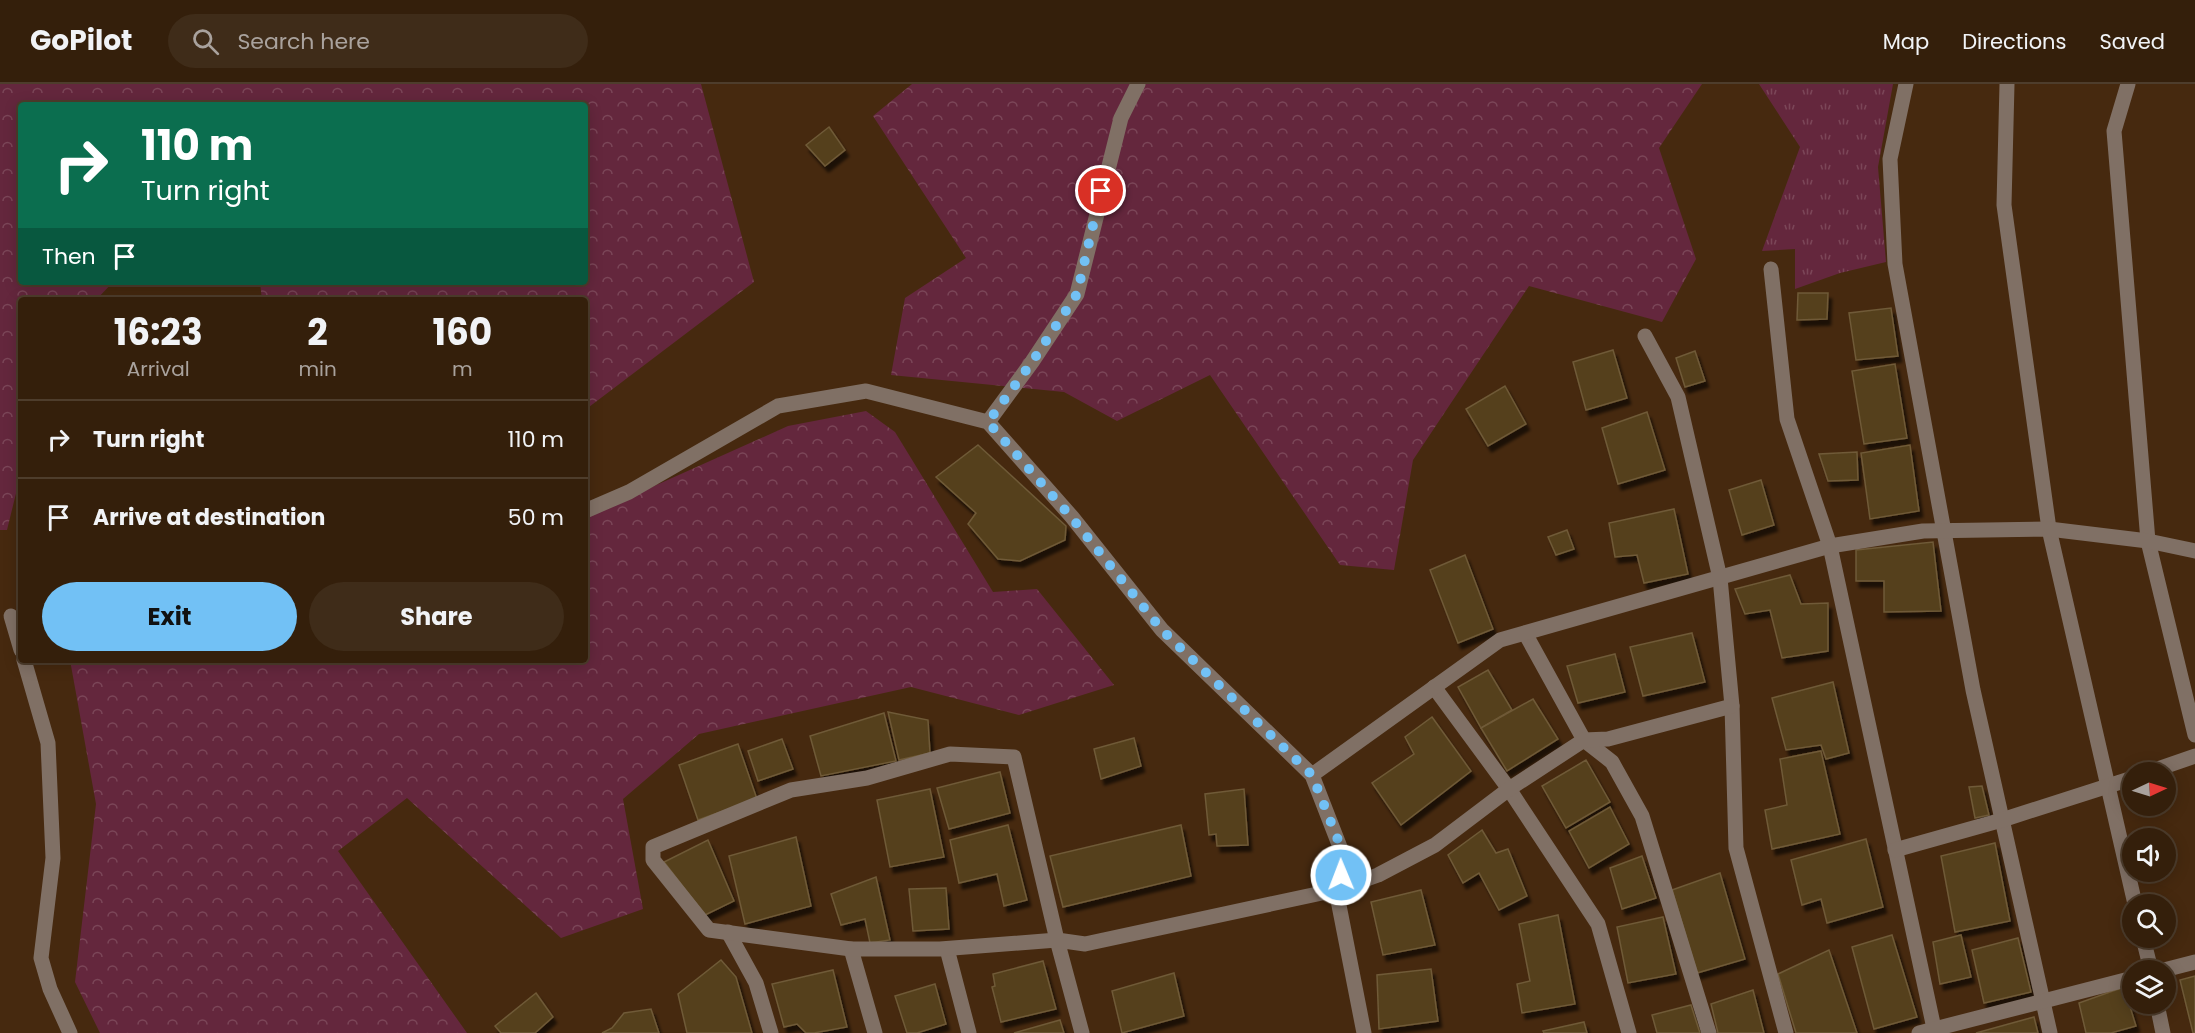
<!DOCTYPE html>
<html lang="en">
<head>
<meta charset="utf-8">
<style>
  body { margin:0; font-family:Poppins,sans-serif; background:#3f2c19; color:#f1f3f6; height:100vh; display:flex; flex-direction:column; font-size:22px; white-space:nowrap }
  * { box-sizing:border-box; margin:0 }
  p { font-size:20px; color:#a9a29d }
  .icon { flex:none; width:33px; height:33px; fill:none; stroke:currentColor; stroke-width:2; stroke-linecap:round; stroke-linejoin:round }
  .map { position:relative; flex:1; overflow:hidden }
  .drawer { position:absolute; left:18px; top:213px; width:570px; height:366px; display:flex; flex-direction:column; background:#341f0b; border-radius:6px; box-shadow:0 3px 15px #0003,0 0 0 2px #4e3d2c }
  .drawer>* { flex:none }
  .guide { position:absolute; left:18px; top:18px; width:570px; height:183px; border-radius:6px; box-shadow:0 3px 15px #0003,0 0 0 2px #4e3d2c; background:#0b6e4f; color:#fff; overflow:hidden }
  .needle { width:39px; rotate:86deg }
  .controls { position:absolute; left:2122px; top:678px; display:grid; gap:12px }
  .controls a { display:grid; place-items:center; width:54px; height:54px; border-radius:50%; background:#341f0b; box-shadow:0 3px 15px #0003,0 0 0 2px #4e3d2c; font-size:30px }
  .pin { position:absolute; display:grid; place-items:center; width:51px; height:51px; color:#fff; margin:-26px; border:3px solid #fff; border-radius:50%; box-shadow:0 2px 6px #0007 }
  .me { position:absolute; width:66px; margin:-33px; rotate:359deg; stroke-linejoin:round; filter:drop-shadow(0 0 4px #0008) }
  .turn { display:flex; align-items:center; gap:21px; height:126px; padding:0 24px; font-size:27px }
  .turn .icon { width:78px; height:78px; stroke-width:2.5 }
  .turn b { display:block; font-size:42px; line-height:51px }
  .then { display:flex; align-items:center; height:57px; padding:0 24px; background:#0003; gap:12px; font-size:22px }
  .eta { display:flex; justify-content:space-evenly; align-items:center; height:102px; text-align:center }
  .eta b { font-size:36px; font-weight:700; line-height:42px }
  .button { display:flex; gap:12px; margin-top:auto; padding:12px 24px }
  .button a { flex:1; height:69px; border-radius:36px; background:#72c1f5; color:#111; font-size:24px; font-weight:700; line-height:69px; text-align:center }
  .button a+a { background:#3f2c19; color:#f1f3f6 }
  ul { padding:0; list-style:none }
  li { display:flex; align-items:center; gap:18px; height:78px; padding:0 24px; border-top:2px solid #4e3d2c }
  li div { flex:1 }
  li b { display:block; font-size:22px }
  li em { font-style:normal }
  header { display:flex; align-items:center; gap:36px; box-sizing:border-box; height:84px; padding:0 30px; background:#341f0b; border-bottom:2px solid #4e3d2c }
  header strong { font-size:28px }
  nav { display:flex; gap:33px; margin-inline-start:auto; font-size:21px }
  .search { width:420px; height:54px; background:#3f2c19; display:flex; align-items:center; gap:15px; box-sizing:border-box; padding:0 21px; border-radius:33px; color:#a9a29d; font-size:22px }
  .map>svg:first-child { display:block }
  .forest { fill:url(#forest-crowns) }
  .park { fill:url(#park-tufts) }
  .building { fill:#55411e; stroke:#6f5a37; stroke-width:1.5; filter:url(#shadow) }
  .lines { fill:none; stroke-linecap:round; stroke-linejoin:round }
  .minor { stroke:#807065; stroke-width:15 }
  .route { stroke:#72c1f5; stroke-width:10; stroke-dasharray:0 18 }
</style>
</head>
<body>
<header>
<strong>GoPilot</strong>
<div class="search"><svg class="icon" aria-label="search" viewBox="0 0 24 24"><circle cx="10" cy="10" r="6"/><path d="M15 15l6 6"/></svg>Search here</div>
<nav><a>Map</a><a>Directions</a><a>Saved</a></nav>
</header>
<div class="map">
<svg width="2195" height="949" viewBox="0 0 2195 949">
  <defs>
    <pattern id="forest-crowns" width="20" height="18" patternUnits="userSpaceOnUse" patternTransform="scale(1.5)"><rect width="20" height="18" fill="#64273d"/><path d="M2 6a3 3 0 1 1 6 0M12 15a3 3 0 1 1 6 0" fill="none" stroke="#7b4658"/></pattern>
    <pattern id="park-tufts" width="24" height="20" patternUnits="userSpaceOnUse" patternTransform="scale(1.5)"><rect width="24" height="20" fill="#64273d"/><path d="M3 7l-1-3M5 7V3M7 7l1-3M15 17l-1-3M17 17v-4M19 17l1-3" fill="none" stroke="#7b4658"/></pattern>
    <filter id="shadow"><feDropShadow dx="3.5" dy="6" stdDeviation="1.5" flood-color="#0009"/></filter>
  </defs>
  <rect width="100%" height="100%" fill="#46290f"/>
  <!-- forest -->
  <g class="forest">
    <path d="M 0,0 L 701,0 L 754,198 L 585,326 L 585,216 L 262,216 L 260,198 L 585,198 L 585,21 L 21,21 L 21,198 L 113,198 L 96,216 L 21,216 L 21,389 L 7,446 L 0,446 Z"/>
    <path d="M 912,0 L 1702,0 L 1659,64 L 1696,175 L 1662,238 L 1529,202 L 1413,376 L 1394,486 L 1340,481 L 1210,291 L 1117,337 L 1064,308 L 891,291 L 905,214 L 966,174 L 873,32 Z"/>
    <path d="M 866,327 L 895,348 L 993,508 L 1037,505 L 1114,601 L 1019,631 L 911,603 L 699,650 L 623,715 L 643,825 L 561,854 L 407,714 L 338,767 L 467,949 L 100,949 L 75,898 L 96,720 L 70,576 L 585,576 L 585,433 L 788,342 Z"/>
  </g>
  <!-- park -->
  <path class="park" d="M 1759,0 L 1893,0 L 1878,83 L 1886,178 L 1840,189 L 1795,205 L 1795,165 L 1762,167 L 1800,63 Z"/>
  <!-- building -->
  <g class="building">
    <path d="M 829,43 L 845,66 L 825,82 L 806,61 Z"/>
    <path d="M 1798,209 L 1828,209 L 1827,235 L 1797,236 Z"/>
    <path d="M 1891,224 L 1898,272 L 1856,276 L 1849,229 Z"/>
    <path d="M 1613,266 L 1627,314 L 1586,326 L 1573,278 Z"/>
    <path d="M 1695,267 L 1705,297 L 1685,303 L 1676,274 Z"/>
    <path d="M 1895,280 L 1907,354 L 1864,360 L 1852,287 Z"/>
    <path d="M 1505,302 L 1526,340 L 1488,362 L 1466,325 Z"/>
    <path d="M 1647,328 L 1665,386 L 1618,400 L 1602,344 Z"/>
    <path d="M 978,361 L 1066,442 L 1065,456 L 1020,477 L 998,475 L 968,440 L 976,429 L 936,393 Z"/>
    <path d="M 1910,361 L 1919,427 L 1870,435 L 1861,369 Z"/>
    <path d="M 1857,368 L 1858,396 L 1828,397 L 1819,370 Z"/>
    <path d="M 1761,396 L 1774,441 L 1742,451 L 1729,406 Z"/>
    <path d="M 1674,425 L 1688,490 L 1644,499 L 1637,471 L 1615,473 L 1609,439 Z"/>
    <path d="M 1567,446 L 1574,465 L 1556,471 L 1548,453 Z"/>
    <path d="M 1933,458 L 1941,527 L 1884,528 L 1884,497 L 1856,497 L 1856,466 Z"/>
    <path d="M 1465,471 L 1493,545 L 1458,559 L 1430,486 Z"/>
    <path d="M 1790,491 L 1801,520 L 1828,519 L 1828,567 L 1782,574 L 1770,526 L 1745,530 L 1735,505 Z"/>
    <path d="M 1692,549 L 1705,598 L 1643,612 L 1630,563 Z"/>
    <path d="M 1615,570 L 1625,608 L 1578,619 L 1567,582 Z"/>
    <path d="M 1488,586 L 1512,626 L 1481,644 L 1458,603 Z"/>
    <path d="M 1833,598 L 1849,669 L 1826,675 L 1821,661 L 1786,666 L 1772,614 Z"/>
    <path d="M 1533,615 L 1558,655 L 1507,687 L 1481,644 Z"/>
    <path d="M 888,628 L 928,636 L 930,669 L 899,676 Z"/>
    <path d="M 884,629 L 896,677 L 821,692 L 810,652 Z"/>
    <path d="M 1432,633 L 1471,687 L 1401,741 L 1372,699 L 1414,670 L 1405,653 Z"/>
    <path d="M 1134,654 L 1141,682 L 1101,695 L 1094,665 Z"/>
    <path d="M 782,655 L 793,685 L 758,697 L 748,667 Z"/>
    <path d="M 738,660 L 757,715 L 698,736 L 679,681 Z"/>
    <path d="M 1821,667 L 1840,750 L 1772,765 L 1765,726 L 1787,721 L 1780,675 Z"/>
    <path d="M 1586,676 L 1610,718 L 1566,744 L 1542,702 Z"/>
    <path d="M 1000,688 L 1010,729 L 949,745 L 937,704 Z"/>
    <path d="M 1982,702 L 1989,731 L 1975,734 L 1969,703 Z"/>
    <path d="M 930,705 L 944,773 L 890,783 L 877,716 Z"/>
    <path d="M 1244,705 L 1248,761 L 1217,762 L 1216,750 L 1209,751 L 1205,710 Z"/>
    <path d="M 1610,723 L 1629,760 L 1589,784 L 1569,747 Z"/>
    <path d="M 1008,741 L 1027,816 L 1004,822 L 997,790 L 959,799 L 950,756 Z"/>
    <path d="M 1181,741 L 1191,792 L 1063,823 L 1050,772 Z"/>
    <path d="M 1482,746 L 1496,769 L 1508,765 L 1527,812 L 1499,826 L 1479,789 L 1463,799 L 1448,771 Z"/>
    <path d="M 796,753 L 811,822 L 745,840 L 729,772 Z"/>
    <path d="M 1866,755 L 1883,823 L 1827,839 L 1821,815 L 1802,821 L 1791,776 Z"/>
    <path d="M 708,756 L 734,817 L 705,831 L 664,778 Z"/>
    <path d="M 1995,759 L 2010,837 L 1955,848 L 1941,772 Z"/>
    <path d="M 1642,772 L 1656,814 L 1622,825 L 1610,784 Z"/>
    <path d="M 1720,789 L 1745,875 L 1697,889 L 1672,806 Z"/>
    <path d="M 876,793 L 890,856 L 870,859 L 865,835 L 841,841 L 831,810 Z"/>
    <path d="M 946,804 L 949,845 L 913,847 L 909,805 Z"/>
    <path d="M 1421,806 L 1435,861 L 1383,871 L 1371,818 Z"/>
    <path d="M 1558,831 L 1575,920 L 1522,929 L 1517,900 L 1530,897 L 1519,840 Z"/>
    <path d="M 1663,833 L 1676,890 L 1628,899 L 1617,843 Z"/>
    <path d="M 1892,851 L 1917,933 L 1874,945 L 1852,863 Z"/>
    <path d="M 1961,851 L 1971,893 L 1940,900 L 1933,858 Z"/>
    <path d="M 2018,854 L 2031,908 L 1984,919 L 1972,866 Z"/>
    <path d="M 1829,866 L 1857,949 L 1796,949 L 1778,890 Z"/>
    <path d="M 721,876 L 736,893 L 752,949 L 687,949 L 678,910 Z"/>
    <path d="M 1043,877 L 1056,925 L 1001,938 L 992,903 L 995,902 L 993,890 Z"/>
    <path d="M 1431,885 L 1438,937 L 1379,945 L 1377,891 Z"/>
    <path d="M 833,886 L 847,943 L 814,949 L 806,949 L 797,940 L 784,943 L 772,900 Z"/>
    <path d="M 1174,889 L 1184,932 L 1122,949 L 1112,907 Z"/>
    <path d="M 2195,892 L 2195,949 L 2193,949 L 2180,896 Z"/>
    <path d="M 935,900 L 946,940 L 917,949 L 907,949 L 895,912 Z"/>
    <path d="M 2124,903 L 2136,942 L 2111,949 L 2086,949 L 2079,919 Z"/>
    <path d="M 1753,906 L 1764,949 L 1718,949 L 1711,920 Z"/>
    <path d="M 536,909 L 553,933 L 535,949 L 501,949 L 495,942 Z"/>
    <path d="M 1691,921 L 1700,949 L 1657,949 L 1652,931 Z"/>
    <path d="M 651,925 L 659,949 L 602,949 L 612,944 L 624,929 Z"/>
    <path d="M 2034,933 L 2038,949 L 1976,949 Z"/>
    <path d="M 1060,936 L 1064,949 L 1014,949 Z"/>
    <path d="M 1584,938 L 1587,949 L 1544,949 L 1543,947 Z"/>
  </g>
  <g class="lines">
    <!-- minor -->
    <g class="minor">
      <path d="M 1906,0 L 1890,75 L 1895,180 L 1973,606 L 2050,949"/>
      <path d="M 2007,0 L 2004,121 L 2049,445 L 2135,820"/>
      <path d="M 2128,0 L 2114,47 L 2148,457 L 2195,651"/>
      <path d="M 1771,185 L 1787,335 L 1830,462 L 1935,949"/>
      <path d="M 1645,252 L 1678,313 L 1720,494 L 1732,622 L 1736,764 L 1786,949"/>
      <path d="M 988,338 L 1032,278 L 1077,210 L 1121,34 L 1138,0"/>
      <path d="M 585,427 L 629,408 L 778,322 L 866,307 L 988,338 L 1072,433 L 1162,546 L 1312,691 L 1345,776 L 1336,806 L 1364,949"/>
      <path d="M 11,532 L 21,566"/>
      <path d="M 1525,549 L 1584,656 L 1612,678 L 1642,732 L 1709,949"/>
      <path d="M 24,576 L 48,659 L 53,774 L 41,874 L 50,905 L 70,949"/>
      <path d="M 1434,603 L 1509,705 L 1598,840 L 1629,949"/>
      <path d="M 2149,688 L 2195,672"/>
      <path d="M 1312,691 L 1500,556 L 1830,462 L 1923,447 L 2049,445 L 2148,457 L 2195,467"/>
      <path d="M 1895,766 L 2002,736 L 2133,694"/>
      <path d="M 728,848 L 756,899 L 771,949"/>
      <path d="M 2143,854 L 2151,886"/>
      <path d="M 851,865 L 875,949"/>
      <path d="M 947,865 L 969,949"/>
      <path d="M 2164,886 L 2195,878"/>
      <path d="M 2157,920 L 2163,949"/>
      <path d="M 1082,949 L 1057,856 L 1014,673 L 950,670 L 867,694 L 791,706 L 653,763 L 653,776 L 709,846 L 851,865 L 940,865 L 1057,856 L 1085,860 L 1336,806 L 1378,791 L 1435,761 L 1509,705 L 1584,656 L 1608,655 L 1732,622"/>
      <path d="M 1919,949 L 2133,894"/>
    </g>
  </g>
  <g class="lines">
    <!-- route -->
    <path class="route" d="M 1101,107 L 1077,210 L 1032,278 L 988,338 L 1072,434 L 1162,546 L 1312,691 L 1346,776 L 1341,791"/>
  </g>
</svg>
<div class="controls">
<a><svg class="needle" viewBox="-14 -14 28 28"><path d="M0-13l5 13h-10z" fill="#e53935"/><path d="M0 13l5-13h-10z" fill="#a9a29d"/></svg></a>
<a><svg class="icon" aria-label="sound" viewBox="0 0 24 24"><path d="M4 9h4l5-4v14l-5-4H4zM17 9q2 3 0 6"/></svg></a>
<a><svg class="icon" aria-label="search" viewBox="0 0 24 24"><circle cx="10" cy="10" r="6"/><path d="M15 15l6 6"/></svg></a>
<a><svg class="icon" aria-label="layers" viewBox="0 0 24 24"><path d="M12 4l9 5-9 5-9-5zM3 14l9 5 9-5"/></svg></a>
</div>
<div class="pin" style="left:1101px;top:107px;background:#d93025"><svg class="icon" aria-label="arrive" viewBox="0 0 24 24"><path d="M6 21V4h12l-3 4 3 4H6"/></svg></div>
<svg class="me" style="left:1341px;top:791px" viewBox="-20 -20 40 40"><circle r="17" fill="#72c1f5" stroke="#fff" stroke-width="3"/><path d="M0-11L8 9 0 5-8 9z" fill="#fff"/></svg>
<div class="guide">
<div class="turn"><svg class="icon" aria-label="right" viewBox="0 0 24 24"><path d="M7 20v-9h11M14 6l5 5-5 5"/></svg><div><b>110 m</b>Turn right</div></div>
<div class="then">Then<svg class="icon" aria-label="arrive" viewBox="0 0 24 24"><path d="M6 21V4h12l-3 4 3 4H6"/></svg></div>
</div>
<section class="drawer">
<div class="eta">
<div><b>16:23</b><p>Arrival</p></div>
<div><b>2</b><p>min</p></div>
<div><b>160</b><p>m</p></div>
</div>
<ul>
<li><svg class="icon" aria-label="right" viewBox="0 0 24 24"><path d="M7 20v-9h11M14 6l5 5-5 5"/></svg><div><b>Turn right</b></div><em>110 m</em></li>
<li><svg class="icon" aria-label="arrive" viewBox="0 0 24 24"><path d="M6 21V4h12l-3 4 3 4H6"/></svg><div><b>Arrive at destination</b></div><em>50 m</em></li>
</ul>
<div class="button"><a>Exit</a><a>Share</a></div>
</section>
</div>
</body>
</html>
